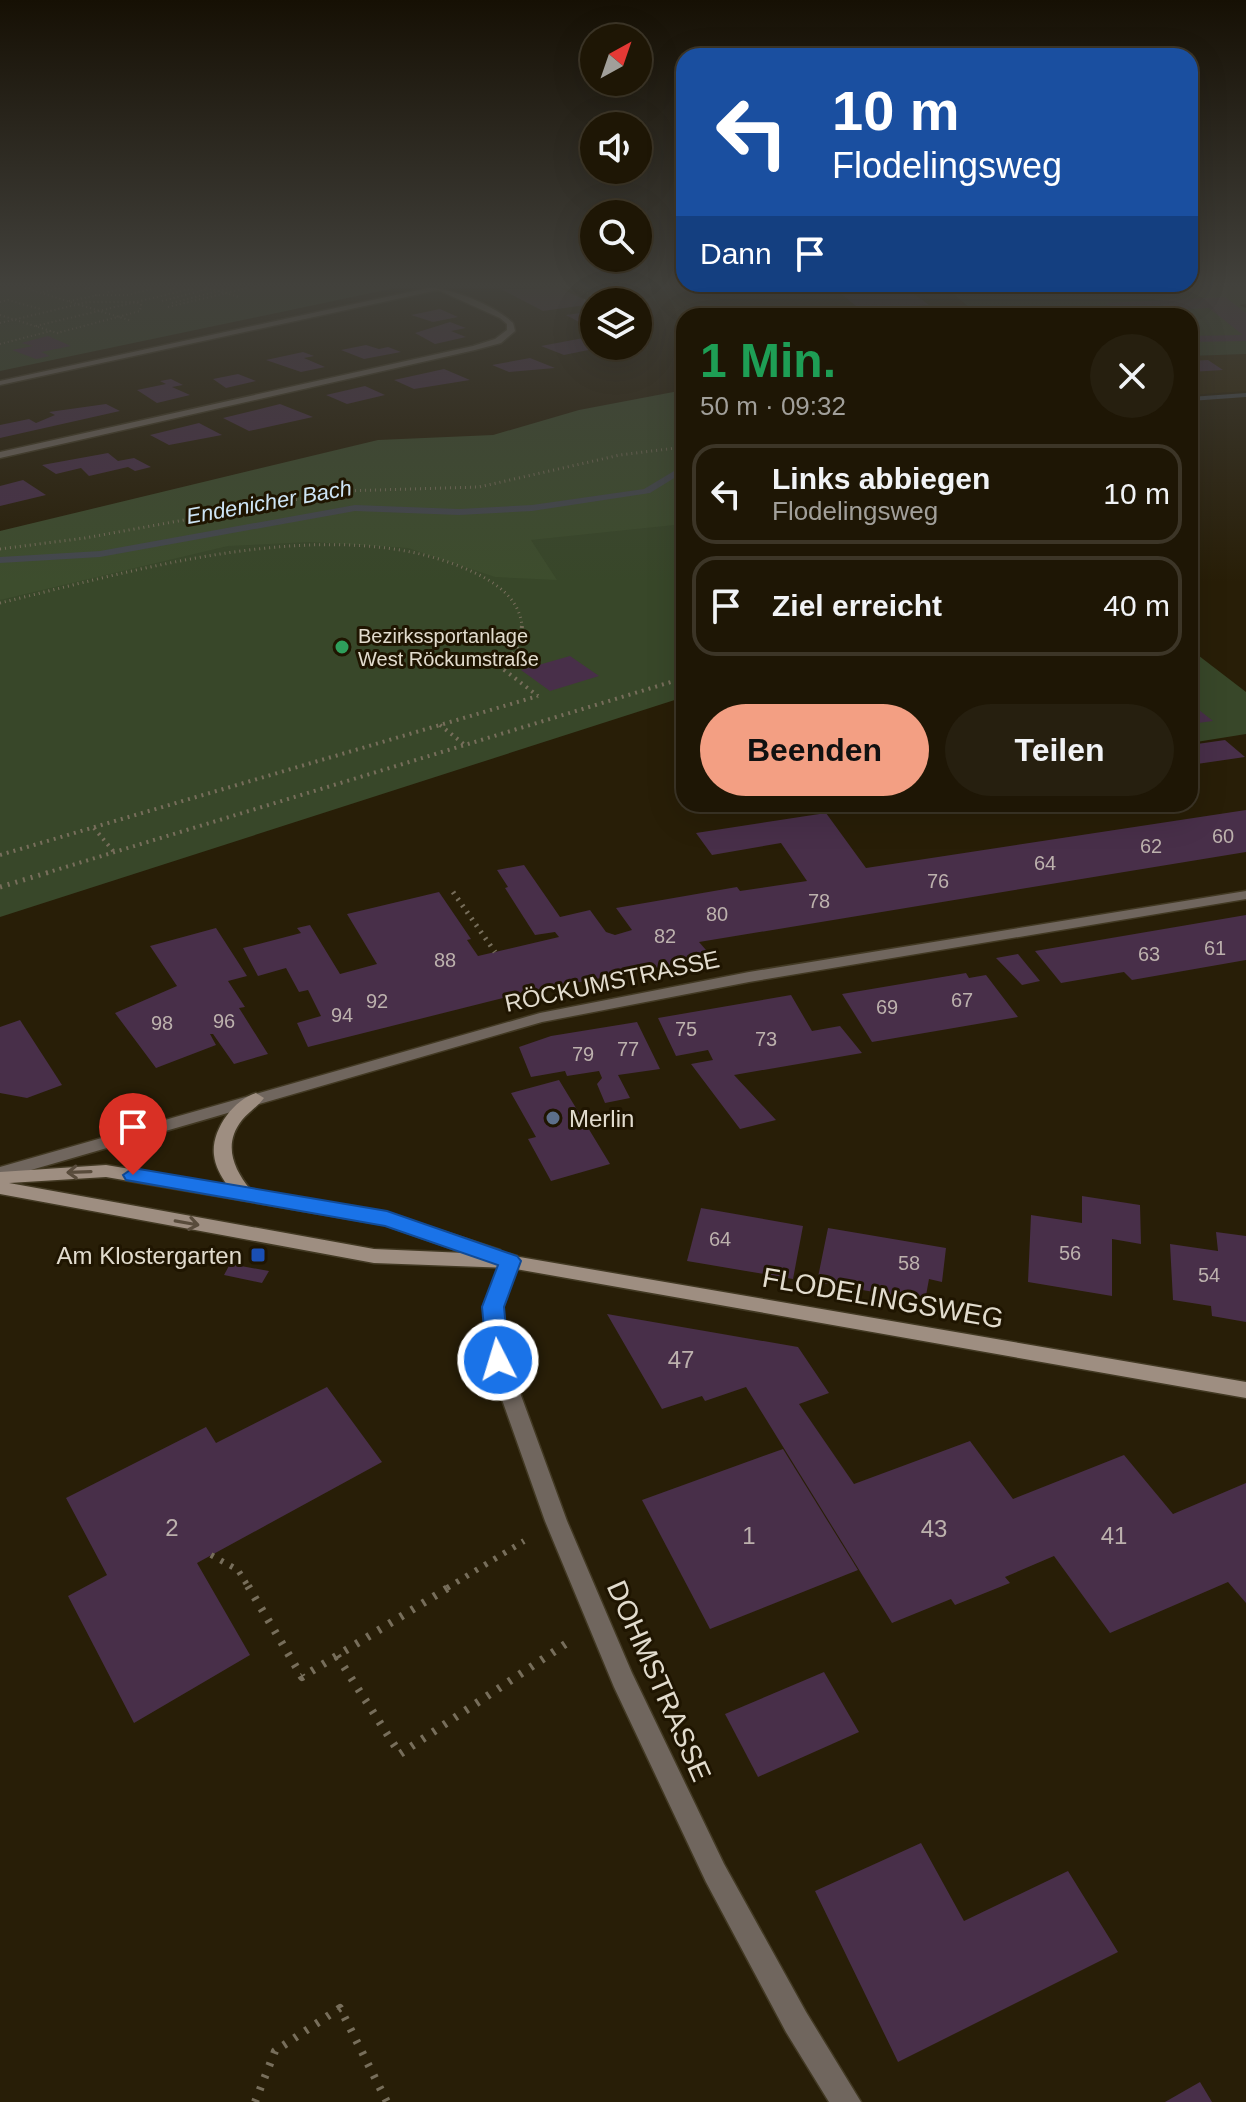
<!DOCTYPE html>
<html lang="de">
<head>
<meta charset="utf-8">
<style>
  body { margin:0; font-family:Arial,sans-serif; background:#261f0f; color:#f1f3f6; height:100vh; display:flex; flex-direction:column; font-size:30px; white-space:nowrap }
  * { box-sizing:border-box; margin:0 }
  p { font-size:26px; color:#a19f9a }
  .icon { flex:none; width:44px; height:44px; fill:none; stroke:currentColor; stroke-width:2; stroke-linecap:round; stroke-linejoin:round }
  .map { position:relative; flex:1; overflow:hidden }
  .side { position:absolute; left:676px; top:308px; width:522px; height:504px; display:flex; flex-direction:column; background:#1e1605; border-radius:24px; box-shadow:0 8px 32px #0002,0 0 0 2px #3c3527 }
  .side>* { flex:none }
  .hud { position:absolute; left:676px; top:48px; width:522px; height:244px; border-radius:24px; box-shadow:0 8px 32px #0002,0 0 0 2px #3c3527; background:#1a4fa0; color:#fff; overflow:hidden }
  .needle { width:52px; rotate:40deg }
  .controls { position:absolute; left:580px; top:24px; display:grid; gap:16px }
  .controls a { display:grid; place-items:center; width:72px; height:72px; border-radius:50%; background:#1e1605; box-shadow:0 8px 32px #0002,0 0 0 2px #3c3527; font-size:40px }
  .pin { position:absolute; display:grid; place-items:center; width:68px; height:68px; color:#fff; margin:-82px -34px; border-radius:50% 50% 50% 0; rotate:-45deg; box-shadow:0 0 8px #0007 }
  .pin .icon { rotate:45deg }
  .me { position:absolute; width:88px; margin:-44px; rotate:355deg; stroke-linejoin:round; filter:drop-shadow(0 0 6px #0008) }
  .turn { display:flex; align-items:center; gap:28px; height:168px; padding:0 24px; font-size:36px }
  .turn .icon { width:104px; height:104px; stroke-width:2.5 }
  .turn b { display:block; font-size:56px; line-height:68px }
  .then { display:flex; align-items:center; height:76px; padding:0 24px; background:#0003; gap:16px; font-size:30px }
  .round { display:grid; place-items:center; flex:none; width:84px; height:84px; border-radius:42px; background:#261f0f }
  .head { display:flex; align-items:center; justify-content:space-between; height:136px; padding:0 24px }
  h1 { font-size:48px; font-weight:800; line-height:60px; color:#1e9e55 }
  .action { display:flex; gap:16px; margin-top:auto; padding:16px 24px }
  .action a { flex:1; height:92px; border-radius:48px; background:#f39f83; color:#111; font-size:32px; font-weight:800; line-height:92px; text-align:center }
  .action a+a { background:#261f0f; color:#f1f3f6 }
  ul { padding:0; list-style:none }
  li { display:flex; align-items:center; gap:24px; height:100px; margin:0 16px 12px; padding:0 8px; border:4px solid #3c3527; border-radius:24px }
  li div { flex:1 }
  li b { display:block; font-size:30px }
  li em { font-style:normal }
  .map>svg:first-child { display:block }
  .built { fill:#312405 }
  .green { fill:#384729 }
  .forest { fill:#3d4d2d }
  .lines { fill:none; stroke-linecap:round; stroke-linejoin:round }
  .stream { fill:#44484e; fill-rule:evenodd }
  .building { fill:#482f49 }
  .street-casing { stroke:#423923; stroke-width:3 }
  .secondary-casing { stroke:#423923; stroke-width:3 }
  .path-far5 { stroke:#776e5b; stroke-width:2; stroke-dasharray:1 3; stroke-linecap:butt }
  .path-far4 { stroke:#776e5b; stroke-width:3; stroke-dasharray:1 4; stroke-linecap:butt }
  .path-far3 { stroke:#776e5b; stroke-width:4; stroke-dasharray:2 5; stroke-linecap:butt }
  .path-far2 { stroke:#776e5b; stroke-width:5; stroke-dasharray:2 6; stroke-linecap:butt }
  .path-far1 { stroke:#776e5b; stroke-width:6; stroke-dasharray:3 8; stroke-linecap:butt }
  .path { stroke:#776e5b; stroke-width:8; stroke-dasharray:3 10; stroke-linecap:butt }
  .street { fill:#70665e; fill-rule:evenodd }
  .secondary { fill:#9e8e81; fill-rule:evenodd }
  .oneway { stroke:#584b3b }
  .route { fill:#1a73e8; stroke:#114b97; stroke-width:2 }
  .leisure-dot { fill:#2e9e5b; stroke:#1f1501; stroke-width:3 }
  .service-dot { fill:#5c6f8a; stroke:#1f1501; stroke-width:3 }
  .transit-dot { fill:#1a4fb4; stroke:#1f1501; stroke-width:3 }
  .labels { text-anchor:middle; dominant-baseline:central; stroke-width:6; stroke-linejoin:round; paint-order:stroke }
  .far-poi-label { font-size:20px; fill:#e2dcce; stroke:#1f1501; text-anchor:start }
  .number-label { font-size:20px; fill:#bcb1ad }
  .far-water-label { font-size:22px; font-style:italic; fill:#cde4f5; stroke:#1f1501 }
  .street-label { font-size:24px; fill:#e2dcce; stroke:#1f1501 }
  .poi-label { font-size:24px; fill:#e2dcce; stroke:#1f1501; text-anchor:start }
  .near-number-label { font-size:24px; fill:#bcb1ad }
  .near-street-label { font-size:28px; fill:#e2dcce; stroke:#1f1501 }
</style>
</head>
<body>
<div class="map">
<svg width="1246" height="2102" viewBox="0 0 1246 2102">
  <rect width="100%" height="100%" fill="#281e07"/>
  <!-- built -->
  <g class="built">
    <path d="M 801,288 L 946,288 L 980,316 L 684,316 L 684,321 L 655,301 Z"/>
    <path d="M 1246,354 L 1246,391 L 1190,395 L 1190,356 Z"/>
  </g>
  <!-- green -->
  <g class="green">
    <path d="M 0,288 L 395,288 L 0,371 Z"/>
    <path d="M 946,288 L 1246,288 L 1246,304 L 1239,305 L 1246,308 L 1246,354 L 1190,356 L 1190,316 L 980,316 Z"/>
    <path d="M 684,470 L 684,697 L 0,917 L 0,596 L 347,513 Z"/>
    <path d="M 1190,649 L 1246,692 L 1246,734 L 1190,743 Z"/>
  </g>
  <!-- forest -->
  <path class="forest" d="M 684,390 L 684,524 L 531,540 L 557,580 L 495,577 L 408,548 L 310,542 L 228,546 L 0,600 L 0,531 L 378,440 L 493,435 L 579,410 Z"/>
  <g class="lines">
    <!-- stream -->
    <g class="stream">
      <path d="M 1246,393 L 1246,397 L 1190,401 L 1190,397 Z"/>
      <path d="M 684,465 L 684,472 L 650,493 L 532,511 L 459,515 L 355,511 L 100,557 L 0,563 L 0,557 L 100,551 L 355,505 L 459,509 L 532,505 L 644,489 Z"/>
    </g>
  </g>
  <!-- building -->
  <g class="building">
    <path d="M 560,288 L 593,304 L 543,311 L 501,289 Z"/>
    <path d="M 834,288 L 985,288 L 990,291 L 914,294 L 929,305 L 861,310 Z"/>
    <path d="M 1225,297 L 1246,313 L 1246,341 L 1190,342 L 1190,336 L 1243,335 L 1209,308 L 1120,312 L 1106,303 Z"/>
    <path d="M 440,309 L 458,317 L 433,322 L 411,315 Z"/>
    <path d="M 594,311 L 594,330 L 566,315 Z"/>
    <path d="M 450,322 L 466,328 L 451,331 L 466,337 L 435,344 L 415,333 Z"/>
    <path d="M 48,336 L 71,346 L 41,352 L 50,356 L 36,359 L 12,350 L 33,346 L 21,343 Z"/>
    <path d="M 594,336 L 594,346 L 603,347 L 564,355 L 541,346 Z"/>
    <path d="M 366,345 L 379,349 L 388,347 L 401,352 L 364,359 L 341,350 Z"/>
    <path d="M 303,352 L 314,356 L 304,358 L 325,367 L 301,372 L 266,360 Z"/>
    <path d="M 530,358 L 555,368 L 509,372 L 492,365 Z"/>
    <path d="M 1208,360 L 1223,370 L 1190,372 L 1190,361 Z"/>
    <path d="M 444,369 L 470,380 L 414,389 L 394,380 Z"/>
    <path d="M 238,374 L 256,381 L 226,388 L 213,379 Z"/>
    <path d="M 171,379 L 183,385 L 172,387 L 190,395 L 157,403 L 137,390 L 166,384 L 160,381 Z"/>
    <path d="M 365,386 L 385,395 L 347,404 L 326,395 Z"/>
    <path d="M 106,404 L 120,411 L 0,438 L 0,425 L 29,419 L 36,423 L 55,415 L 49,412 Z"/>
    <path d="M 280,404 L 313,417 L 249,431 L 223,418 Z"/>
    <path d="M 199,423 L 222,435 L 169,445 L 150,435 Z"/>
    <path d="M 108,453 L 118,461 L 134,458 L 151,467 L 135,471 L 128,467 L 89,476 L 81,468 L 56,474 L 42,465 Z"/>
    <path d="M 23,480 L 46,495 L 0,506 L 0,486 Z"/>
    <path d="M 570,656 L 599,676 L 550,691 L 521,670 Z"/>
    <path d="M 1190,703 L 1213,721 L 1190,724 Z"/>
    <path d="M 1225,740 L 1245,757 L 1190,765 L 1190,745 Z"/>
    <path d="M 1246,810 L 1246,852 L 699,942 L 713,958 L 535,990 L 308,1047 L 297,1023 L 321,1016 L 308,990 L 299,992 L 286,968 L 258,976 L 243,948 L 301,933 L 297,928 L 310,925 L 340,974 L 377,964 L 347,914 L 439,892 L 471,939 L 467,940 L 478,956 L 559,937 L 555,932 L 535,935 L 505,888 L 508,887 L 497,870 L 524,865 L 560,917 L 590,910 L 606,932 L 615,935 L 632,930 L 616,908 L 737,887 L 740,891 L 807,881 L 781,843 L 712,855 L 696,833 L 826,813 L 866,868 Z"/>
    <path d="M 1246,915 L 1246,960 L 1132,980 L 1124,972 L 1061,983 L 1035,951 Z"/>
    <path d="M 216,928 L 247,976 L 228,981 L 245,1007 L 239,1008 L 268,1054 L 234,1064 L 213,1034 L 210,1034 L 216,1045 L 156,1068 L 115,1013 L 177,986 L 150,946 Z"/>
    <path d="M 1018,954 L 1040,981 L 1022,985 L 996,958 Z"/>
    <path d="M 966,973 L 969,978 L 986,975 L 1018,1017 L 872,1042 L 842,994 Z"/>
    <path d="M 791,995 L 812,1031 L 840,1026 L 862,1053 L 734,1075 L 776,1120 L 740,1129 L 691,1064 L 713,1060 L 708,1050 L 676,1056 L 658,1018 Z"/>
    <path d="M 20,1020 L 62,1085 L 27,1098 L 0,1093 L 0,1027 Z"/>
    <path d="M 637,1022 L 660,1069 L 618,1075 L 630,1098 L 605,1103 L 597,1084 L 602,1078 L 599,1071 L 567,1076 L 565,1071 L 531,1077 L 519,1047 L 551,1036 Z"/>
    <path d="M 559,1080 L 610,1164 L 551,1181 L 528,1139 L 536,1137 L 511,1093 Z"/>
    <path d="M 1082,1196 L 1140,1205 L 1141,1244 L 1112,1239 L 1112,1296 L 1028,1282 L 1031,1215 L 1082,1223 Z"/>
    <path d="M 701,1208 L 803,1226 L 793,1279 L 687,1261 Z"/>
    <path d="M 828,1228 L 946,1248 L 942,1282 L 929,1279 L 925,1301 L 817,1282 Z"/>
    <path d="M 1216,1232 L 1246,1236 L 1246,1322 L 1212,1316 L 1211,1306 L 1173,1300 L 1170,1244 L 1218,1251 Z"/>
    <path d="M 230,1264 L 269,1271 L 262,1283 L 224,1275 Z"/>
    <path d="M 607,1314 L 798,1347 L 829,1393 L 799,1404 L 854,1484 L 970,1441 L 1013,1499 L 1124,1455 L 1173,1514 L 1246,1483 L 1246,1603 L 1228,1582 L 1110,1633 L 1054,1556 L 1005,1577 L 1010,1583 L 955,1605 L 951,1599 L 892,1623 L 746,1387 L 705,1401 L 702,1396 L 662,1409 Z"/>
    <path d="M 327,1387 L 382,1462 L 197,1563 L 250,1655 L 134,1723 L 68,1596 L 107,1575 L 66,1498 L 206,1427 L 216,1443 Z"/>
    <path d="M 783,1449 L 858,1570 L 710,1629 L 642,1500 Z"/>
    <path d="M 824,1672 L 859,1732 L 758,1777 L 725,1714 Z"/>
    <path d="M 921,1843 L 964,1921 L 1068,1871 L 1118,1952 L 898,2062 L 815,1891 Z"/>
    <path d="M 1200,2082 L 1212,2102 L 1165,2102 Z"/>
  </g>
  <g class="lines">
    <!-- street casing -->
    <g class="street-casing">
      <g id="street">
        <path d="M 428,288 C 453,288 495,306 513,323 L 515,331 L 501,343 L 475,350 L 0,458 L 0,452 L 473,346 L 495,339 L 507,330 L 507,324 L 500,318 L 438,290 L 0,385 L 0,381 Z"/>
        <path d="M 1246,891 L 1246,899 L 749,982 L 542,1022 L 0,1179 L 0,1167 L 540,1013 L 749,972 Z"/>
        <path d="M 510,1254 L 517,1256 L 519,1261 L 503,1307 L 508,1360 L 567,1521 L 632,1673 L 724,1864 L 806,2012 L 861,2102 L 829,2102 L 786,2032 L 706,1882 L 614,1687 L 545,1521 L 488,1360 L 483,1307 L 501,1261 L 503,1256 Z"/>
      </g>
    </g>
    <!-- secondary casing -->
    <g class="secondary-casing">
      <path id="secondary" d="M 256,1093 L 264,1098 C 258,1106 249,1112 242,1120 C 223,1144 233,1168 250,1189 L 387,1213 L 500,1250 L 502,1254 L 1246,1382 L 1246,1398 L 510,1268 L 374,1263 L 0,1194 L 0,1172 L 106,1165 L 227,1185 C 221,1176 215,1166 214,1155 C 211,1131 233,1100 256,1093 ZM 106,1177 L 385,1225 L 465,1253 L 374,1249 L 9,1183 Z"/>
    </g>
    <!-- path-far5 -->
    <g class="path-far5">
      <path d="M 25,288 L 132,321"/>
      <path d="M 85,288 L 93,288"/>
      <path d="M 206,288 L 240,297"/>
      <path d="M 576,288 L 605,302"/>
      <path d="M 170,290 L 176,288"/>
      <path d="M 43,292 L 62,288"/>
      <path d="M 108,292 L 127,288"/>
      <path d="M 95,295 L 128,295 L 155,288"/>
      <path d="M 584,300 L 596,298"/>
      <path d="M 69,301 L 99,295"/>
      <path d="M 162,301 L 208,289"/>
      <path d="M 0,302 L 8,300 L 40,309"/>
      <path d="M 172,303 L 230,288"/>
      <path d="M 168,307 L 247,288"/>
      <path d="M 0,315 L 60,334"/>
      <path d="M 0,323 L 88,302 L 136,302 L 195,288"/>
      <path d="M 36,326 L 136,302 L 141,305 L 140,311 L 57,333"/>
      <path d="M 0,344 L 51,331"/>
    </g>
    <!-- path-far4 -->
    <g class="path-far4">
      <path d="M 0,549 L 85,538 L 343,491 L 479,487 L 620,455 L 684,447"/>
      <path d="M 0,603 C 137,570 338,509 473,572 C 497,583 521,600 522,628"/>
    </g>
    <!-- path-far3 -->
    <g class="path-far3">
      <path d="M 522,626 L 519,644 L 503,669 L 538,696"/>
      <path d="M 440,725 L 465,745"/>
      <path d="M 94,828 L 114,852"/>
      <path d="M 0,855 L 538,696"/>
      <path d="M 46,873 L 684,678"/>
    </g>
    <!-- path-far2 -->
    <g class="path-far2">
      <path d="M 0,887 L 53,871"/>
      <path d="M 453,892 L 495,952"/>
    </g>
    <!-- path-far1 -->
    <g class="path-far1">
      <path d="M 211,1555 L 238,1570 L 249,1588"/>
      <path d="M 447,1588 L 524,1541"/>
    </g>
    <!-- path -->
    <g class="path">
      <path d="M 248,1586 L 302,1677 L 451,1586"/>
      <path d="M 337,1656 L 400,1754 L 567,1643"/>
      <path d="M 255,2102 L 275,2051 L 340,2008 L 387,2102"/>
    </g>
    <!-- street -->
    <use href="#street" class="street"/>
    <!-- secondary -->
    <use href="#secondary" class="secondary"/>
  </g>
  <!-- one-way arrows -->
  <defs><path id="oneway-shaft" d="M-6 0H5M1.5-3L5.5 0L1.5 3" fill="none" stroke-width="1.6" stroke-linecap="round" stroke-linejoin="round" transform="scale(2)"/></defs>
  <g class="oneway">
    <use href="#oneway-shaft" transform="translate(79 1172) rotate(178)"/>
    <use href="#oneway-shaft" transform="translate(187 1223) rotate(10)"/>
  </g>
  <!-- sky -->
  <linearGradient id="sky" x2="0" y2="1"><stop stop-color="#161004"/><stop offset="0.49" stop-color="#42413c"/><stop offset="1" stop-color="#42413c" stop-opacity="0"/></linearGradient>
  <rect width="1246" height="582" fill="url(#sky)"/>
  <!-- route -->
  <path class="route" d="M 133,1168 L 387,1211 L 517,1256 L 521,1261 L 504,1307 L 509,1360 L 506,1367 L 490,1367 L 487,1360 L 482,1307 L 498,1265 L 385,1226 L 126,1180 L 123,1175 Z"/>
  <!-- markers -->
  <circle class="leisure-dot" cx="342" cy="647" r="8"/>
  <circle class="service-dot" cx="553" cy="1118" r="8"/>
  <rect class="transit-dot" x="250" y="1247" width="16" height="16" rx="4"/>
  <g class="labels">
    <!-- far-poi labels -->
    <g class="far-poi-label">
      <text x="358" y="636">Bezirkssportanlage<tspan x="358" dy="23">West Röckumstraße</tspan></text>
    </g>
    <!-- number labels -->
    <g class="number-label">
      <text x="1223" y="836">60</text>
      <text x="1151" y="846">62</text>
      <text x="1045" y="863">64</text>
      <text x="938" y="881">76</text>
      <text x="819" y="901">78</text>
      <text x="717" y="914">80</text>
      <text x="665" y="936">82</text>
      <text x="1215" y="948">61</text>
      <text x="1149" y="954">63</text>
      <text x="445" y="960">88</text>
      <text x="962" y="1000">67</text>
      <text x="377" y="1001">92</text>
      <text x="887" y="1007">69</text>
      <text x="342" y="1015">94</text>
      <text x="224" y="1021">96</text>
      <text x="162" y="1023">98</text>
      <text x="686" y="1029">75</text>
      <text x="766" y="1039">73</text>
      <text x="628" y="1049">77</text>
      <text x="583" y="1054">79</text>
      <text x="720" y="1239">64</text>
      <text x="1070" y="1253">56</text>
      <text x="909" y="1263">58</text>
      <text x="1209" y="1275">54</text>
    </g>
    <!-- far-water labels -->
    <g class="far-water-label">
      <text transform="translate(269 502) rotate(-10)">Endenicher Bach</text>
    </g>
    <!-- street labels -->
    <g class="street-label">
      <text transform="translate(612 981) rotate(-12)">RÖCKUMSTRASSE</text>
    </g>
    <!-- poi labels -->
    <g class="poi-label">
      <text x="569" y="1118">Merlin</text>
      <text x="242" y="1255" text-anchor="end">Am Klostergarten</text>
    </g>
    <!-- near-number labels -->
    <g class="near-number-label">
      <text x="681" y="1359">47</text>
      <text x="172" y="1527">2</text>
      <text x="934" y="1528">43</text>
      <text x="749" y="1535">1</text>
      <text x="1114" y="1535">41</text>
    </g>
    <!-- near-street labels -->
    <g class="near-street-label">
      <text transform="translate(883 1298) rotate(10)">FLODELINGSWEG</text>
      <text transform="translate(659 1681) rotate(66)">DOHMSTRASSE</text>
    </g>
  </g>
</svg>
<div class="controls">
<a><svg class="needle" viewBox="-14 -14 28 28"><path d="M0-13l5 13h-10z" fill="#e53935"/><path d="M0 13l5-13h-10z" fill="#a19f9a"/></svg></a>
<a><svg class="icon" aria-label="sound" viewBox="0 0 24 24"><path d="M4 9h4l5-4v14l-5-4H4zM17 9q2 3 0 6"/></svg></a>
<a><svg class="icon" aria-label="search" viewBox="0 0 24 24"><circle cx="10" cy="10" r="6"/><path d="M15 15l6 6"/></svg></a>
<a><svg class="icon" aria-label="layers" viewBox="0 0 24 24"><path d="M12 4l9 5-9 5-9-5zM3 14l9 5 9-5"/></svg></a>
</div>
<div class="pin" style="left:133px;top:1175px;background:#d93025"><svg class="icon" aria-label="arrive" viewBox="0 0 24 24"><path d="M6 21V4h12l-3 4 3 4H6"/></svg></div>
<svg class="me" style="left:498px;top:1360px" viewBox="-20 -20 40 40"><circle r="17" fill="#1a73e8" stroke="#fff" stroke-width="3"/><path d="M0-11L8 9 0 5-8 9z" fill="#fff"/></svg>
<div class="hud">
<div class="turn"><svg class="icon" aria-label="left" viewBox="0 0 24 24"><path d="M17 20v-9H6M10 6l-5 5 5 5"/></svg><div><b>10 m</b>Flodelingsweg</div></div>
<div class="then">Dann<svg class="icon" aria-label="arrive" viewBox="0 0 24 24"><path d="M6 21V4h12l-3 4 3 4H6"/></svg></div>
</div>
<section class="side">
<div class="head"><div><h1>1 Min.</h1><p>50 m · 09:32</p></div><a class="round"><svg class="icon" aria-label="close" viewBox="0 0 24 24"><path d="M6 6l12 12M18 6L6 18"/></svg></a></div>
<ul>
<li><svg class="icon" aria-label="left" viewBox="0 0 24 24"><path d="M17 20v-9H6M10 6l-5 5 5 5"/></svg><div><b>Links abbiegen</b><p>Flodelingsweg</p></div><em>10 m</em></li>
<li><svg class="icon" aria-label="arrive" viewBox="0 0 24 24"><path d="M6 21V4h12l-3 4 3 4H6"/></svg><div><b>Ziel erreicht</b></div><em>40 m</em></li>
</ul>
<div class="action"><a>Beenden</a><a>Teilen</a></div>
</section>
</div>
</body>
</html>
